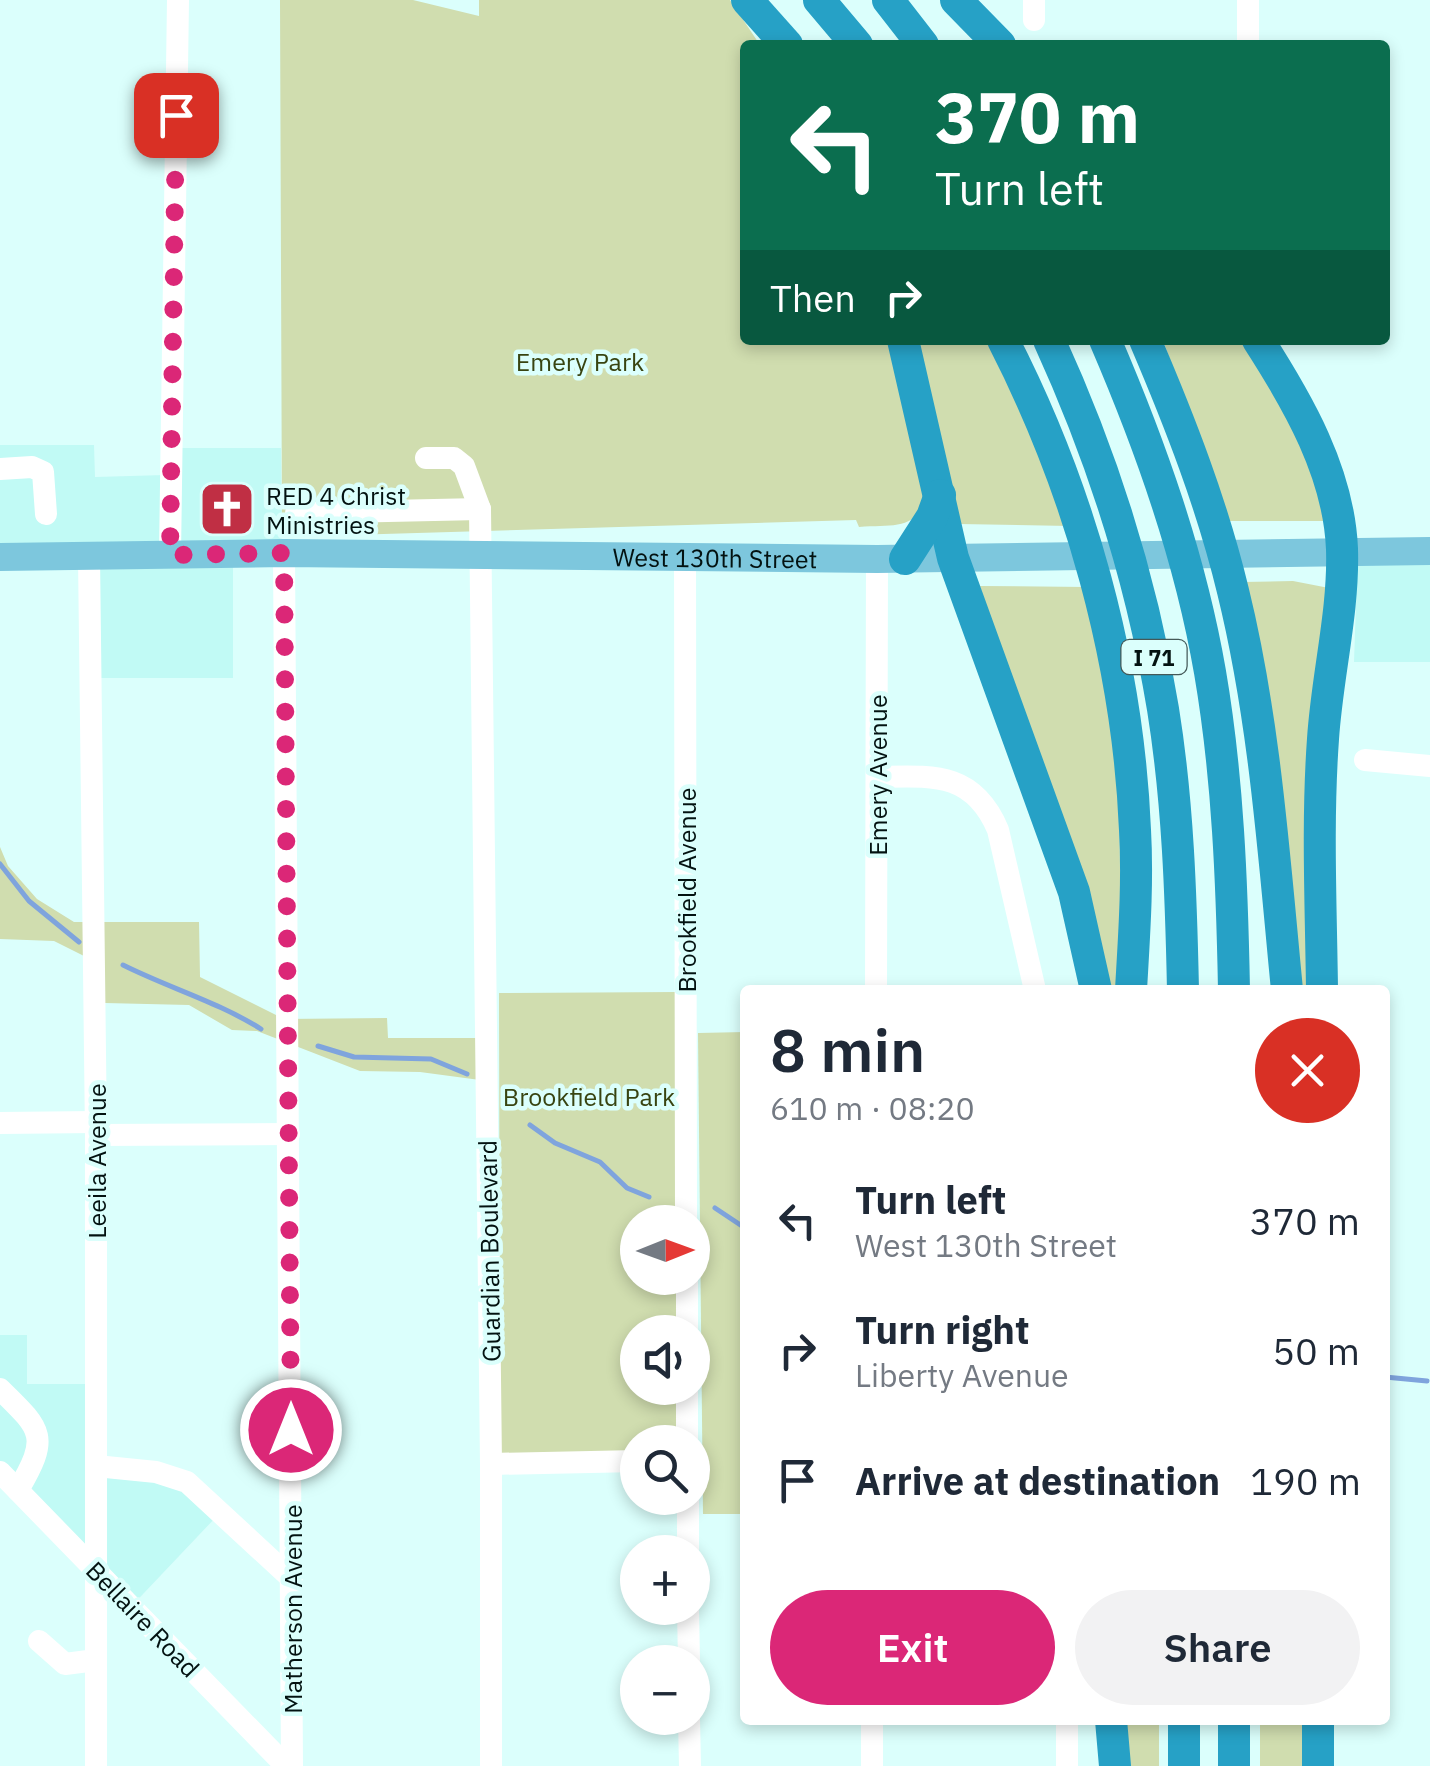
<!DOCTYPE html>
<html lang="en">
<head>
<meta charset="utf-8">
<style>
  body { margin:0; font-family:"IBM Plex Sans",sans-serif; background:#f2f2f3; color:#1f2937; height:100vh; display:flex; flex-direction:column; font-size:38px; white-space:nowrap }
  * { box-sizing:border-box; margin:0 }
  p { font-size:32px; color:#747a83 }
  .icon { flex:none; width:55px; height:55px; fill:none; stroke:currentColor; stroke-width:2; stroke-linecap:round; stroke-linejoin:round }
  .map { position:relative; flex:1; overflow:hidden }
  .panel { position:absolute; left:740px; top:985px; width:650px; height:740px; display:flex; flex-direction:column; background:#fff; border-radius:10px; box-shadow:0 5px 15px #0003 }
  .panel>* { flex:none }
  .top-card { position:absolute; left:740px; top:40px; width:650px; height:305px; border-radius:10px; box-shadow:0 5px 15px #0003; background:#0b6e4f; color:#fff; overflow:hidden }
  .needle { width:65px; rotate:89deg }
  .tools { position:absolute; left:620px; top:1205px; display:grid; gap:20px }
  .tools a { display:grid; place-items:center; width:90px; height:90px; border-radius:50%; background:#fff; box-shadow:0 5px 15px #0003; font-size:50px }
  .pin { position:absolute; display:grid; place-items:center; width:85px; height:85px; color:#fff; margin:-42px; border-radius:20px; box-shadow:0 5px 15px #0006 }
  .me { position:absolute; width:110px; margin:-55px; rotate:0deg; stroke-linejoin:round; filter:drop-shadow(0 0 8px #0008) }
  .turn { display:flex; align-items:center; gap:35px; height:210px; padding:0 30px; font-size:45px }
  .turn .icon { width:130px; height:130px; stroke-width:2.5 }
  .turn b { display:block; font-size:70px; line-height:85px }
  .then { display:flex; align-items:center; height:95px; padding:0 30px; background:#0003; gap:20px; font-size:38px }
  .round { display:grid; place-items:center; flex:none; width:105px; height:105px; border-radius:52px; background:#f2f2f3 }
  .headline { display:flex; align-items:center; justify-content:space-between; height:170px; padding:0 30px }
  h1 { font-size:60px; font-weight:600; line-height:75px }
  .action { display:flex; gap:20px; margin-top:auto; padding:20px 30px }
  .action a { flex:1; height:115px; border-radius:60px; background:#db2777; color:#fff; font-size:40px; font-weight:600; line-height:115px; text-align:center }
  .action a+a { background:#f2f2f3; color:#1f2937 }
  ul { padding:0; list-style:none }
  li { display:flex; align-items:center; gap:30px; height:130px; padding:0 30px }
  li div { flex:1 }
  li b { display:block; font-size:38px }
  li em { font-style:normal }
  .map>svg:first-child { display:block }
  .built { fill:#c1faf5 }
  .green { fill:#d0ddaf }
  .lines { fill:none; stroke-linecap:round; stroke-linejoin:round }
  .stream { stroke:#7fa4dd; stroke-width:5 }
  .minor { stroke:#fff; stroke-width:22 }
  .major { stroke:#7dc7dd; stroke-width:28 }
  .highway { stroke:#26a1c6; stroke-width:32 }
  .route { stroke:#db2777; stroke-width:18; stroke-dasharray:0 32.4 }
  .labels { text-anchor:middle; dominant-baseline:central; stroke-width:9; stroke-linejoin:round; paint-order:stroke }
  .shield { fill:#dbfffc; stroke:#445958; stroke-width:2.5 }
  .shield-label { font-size:22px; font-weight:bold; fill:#031211 }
  .park-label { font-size:25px; fill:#384411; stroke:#dbfffc }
  .poi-label { font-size:25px; fill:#031211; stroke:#dbfffc; text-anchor:start }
  .street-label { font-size:25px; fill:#031211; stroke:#dbfffc }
</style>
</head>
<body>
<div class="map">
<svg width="1430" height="1766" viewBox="0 0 1430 1766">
  <rect width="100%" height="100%" fill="#dbfffc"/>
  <!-- built -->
  <g class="built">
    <path d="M 0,445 L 94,445 L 95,477 L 165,475 L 165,448 L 281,448 L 282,548 L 233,550 L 233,678 L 88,678 L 84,564 L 0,564 Z"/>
    <path d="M 1430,543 L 1430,662 L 1354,662 L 1358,544 Z"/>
    <path d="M 0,1335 L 27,1335 L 27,1384 L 100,1384 L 100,1469 L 184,1485 L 216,1517 L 126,1612 L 0,1483 Z"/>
  </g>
  <!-- green -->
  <g class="green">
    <path d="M 280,0 L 413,0 L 479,16 L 479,0 L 730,0 L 760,45 L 745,45 L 745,340 L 888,340 L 926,488 C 920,532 897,524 859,527 L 856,520 L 282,537 Z"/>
    <path d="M 916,340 L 993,340 L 1070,526 L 959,524 Z"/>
    <path d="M 1163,340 L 1250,340 L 1304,441 L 1330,521 L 1228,521 Z"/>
    <path d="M 1293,581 L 1329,588 L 1313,990 L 1300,990 L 1243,582 Z"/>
    <path d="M 980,586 L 1087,587 L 1119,748 L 1121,990 L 1105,990 Z"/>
    <path d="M 0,847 L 8,866 L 37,899 L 74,922 L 199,922 L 200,977 L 284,1019 L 387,1018 L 388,1038 L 480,1038 L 480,1080 L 420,1072 L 360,1071 L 257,1031 L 232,1030 L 189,1005 L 105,1003 L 104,966 L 54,941 L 0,939 Z"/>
    <path d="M 678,992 L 680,1222 L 638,1222 L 638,1278 L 681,1278 L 681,1332 L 638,1332 L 638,1388 L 682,1388 L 682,1442 L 638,1442 L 637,1454 L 500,1456 L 499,993 Z"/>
    <path d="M 745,1032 L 745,1514 L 703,1514 L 698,1033 Z"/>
    <path d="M 1121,1720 L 1159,1720 L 1159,1766 L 1125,1766 Z"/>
    <rect x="1260" y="1720" width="47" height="46"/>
  </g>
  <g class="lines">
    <!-- stream -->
    <g class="stream">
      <path d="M 0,864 L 29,901 L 79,942"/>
      <path d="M 123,965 C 169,988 218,1002 261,1029"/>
      <path d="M 318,1046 L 354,1057 L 431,1059 L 467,1074"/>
      <path d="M 530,1125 L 555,1143 L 600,1162 L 627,1188 L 649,1197"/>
      <path d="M 715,1208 L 745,1228"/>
      <path d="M 1385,1377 L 1427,1381"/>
    </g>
    <!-- minor -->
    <g class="minor">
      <path d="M 1034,20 L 1034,0"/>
      <path d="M 1248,45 L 1248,0"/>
      <path d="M 426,458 L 454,458 L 464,466 L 480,509"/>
      <path d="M 0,469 L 32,467 L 43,472 L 46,514"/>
      <path d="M 296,513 L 480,509 L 491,1464 L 491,1766"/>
      <path d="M 284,553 L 292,1766"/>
      <path d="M 170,555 L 178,0"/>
      <path d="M 89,556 L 96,1135 L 96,1766"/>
      <path d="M 685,557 L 686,1222"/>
      <path d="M 1365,760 L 1430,766"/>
      <path d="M 877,777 C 932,776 973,771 998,830 L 1035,990"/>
      <path d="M 876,990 L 877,559"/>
      <path d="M 0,1123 L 96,1122"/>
      <path d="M 96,1135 L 289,1134"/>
      <path d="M 687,1278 L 687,1332"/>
      <path d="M 687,1388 L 687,1442"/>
      <path d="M 0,1389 C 42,1430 50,1436 18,1490"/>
      <path d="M 491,1464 L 638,1461"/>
      <path d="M 96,1466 L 156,1472 L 187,1482 L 292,1579"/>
      <path d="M 0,1472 L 286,1766"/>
      <path d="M 688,1498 L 688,1552"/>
      <path d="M 688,1608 L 689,1662"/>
      <path d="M 39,1641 L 65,1664 L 96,1660"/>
      <path d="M 689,1718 L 690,1766"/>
      <path d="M 872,1766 L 872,1720"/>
      <path d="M 1067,1766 L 1067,1720"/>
    </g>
    <!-- major -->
    <path class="major" id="s1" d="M 0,557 L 284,553 L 877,559 L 1430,551"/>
    <!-- highway -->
    <g class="highway">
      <path d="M 747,0 L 787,45"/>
      <path d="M 819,0 L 857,45"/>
      <path d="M 888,0 L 923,45"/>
      <path d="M 956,0 L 1000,45"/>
      <path d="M 903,340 L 953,558 L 1074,892 L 1096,990"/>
      <path d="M 1003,340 C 1080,490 1128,662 1135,830 C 1138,883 1134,937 1131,990"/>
      <path d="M 1049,340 C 1103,458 1142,581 1163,709 C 1178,802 1181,896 1183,990"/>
      <path d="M 1105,340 C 1151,447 1190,557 1210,672 C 1228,777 1232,884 1234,990"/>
      <path d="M 1145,340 C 1180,422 1212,504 1233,591 C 1265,721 1274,857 1287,990"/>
      <path d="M 1258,340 C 1298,402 1339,473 1342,549 C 1344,612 1327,676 1323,739 C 1317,822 1321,907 1322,990"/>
      <path d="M 905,559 L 932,517 L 940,495"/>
      <path d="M 1111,1720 L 1115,1766"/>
      <path d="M 1318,1720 L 1318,1766"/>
      <path d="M 1184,1766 L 1184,1720"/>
      <path d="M 1234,1766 L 1234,1720"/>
    </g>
  </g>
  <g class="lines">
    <!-- route -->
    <path class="route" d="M 176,115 L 170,555 L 284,553 L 291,1430"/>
  </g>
  <!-- icons -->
  <defs>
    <g id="church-square" transform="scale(2.875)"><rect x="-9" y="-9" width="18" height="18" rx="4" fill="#c02f44" stroke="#dbfffc"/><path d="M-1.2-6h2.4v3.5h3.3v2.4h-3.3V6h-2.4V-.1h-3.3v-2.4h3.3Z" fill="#fff"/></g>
  </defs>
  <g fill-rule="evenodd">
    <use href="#church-square" x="227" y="509"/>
  </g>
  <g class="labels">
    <!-- shield labels -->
    <rect class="shield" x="1121.5" y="640" width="65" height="34" rx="8"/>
    <g class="shield-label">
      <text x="1154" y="657">I 71</text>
    </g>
    <!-- park labels -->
    <g class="park-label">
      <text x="580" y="361">Emery Park</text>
      <text x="589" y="1096">Brookfield Park</text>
    </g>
    <!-- poi labels -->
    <g class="poi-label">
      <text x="266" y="495">RED 4 Christ<tspan x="266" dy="29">Ministries</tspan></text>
    </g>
    <!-- street labels -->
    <g class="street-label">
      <text stroke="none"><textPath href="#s1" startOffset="715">West 130th Street</textPath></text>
      <text transform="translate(877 775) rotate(-90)">Emery Avenue</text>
      <text transform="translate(686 890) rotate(-90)">Brookfield Avenue</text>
      <text transform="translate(96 1161) rotate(-90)">Leeila Avenue</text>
      <text transform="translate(489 1251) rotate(-91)">Guardian Boulevard</text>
      <text transform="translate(292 1609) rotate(-90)">Matherson Avenue</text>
      <text transform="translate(143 1619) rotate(46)">Bellaire Road</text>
    </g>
  </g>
</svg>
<div class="tools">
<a><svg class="needle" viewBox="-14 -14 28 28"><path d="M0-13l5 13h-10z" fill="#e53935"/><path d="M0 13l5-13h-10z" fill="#747a83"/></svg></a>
<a><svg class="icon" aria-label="sound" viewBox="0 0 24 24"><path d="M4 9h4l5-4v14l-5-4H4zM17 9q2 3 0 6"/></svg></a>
<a><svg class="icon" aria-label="search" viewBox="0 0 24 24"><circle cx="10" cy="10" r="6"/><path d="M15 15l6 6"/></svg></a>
<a>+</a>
<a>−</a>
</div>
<div class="pin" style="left:176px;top:115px;background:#d93025"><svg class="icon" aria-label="arrive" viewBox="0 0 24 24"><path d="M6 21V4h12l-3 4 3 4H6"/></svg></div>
<svg class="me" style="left:291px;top:1430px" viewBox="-20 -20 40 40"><circle r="17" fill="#db2777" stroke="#fff" stroke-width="3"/><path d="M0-11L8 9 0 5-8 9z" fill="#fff"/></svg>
<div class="top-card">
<div class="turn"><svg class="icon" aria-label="left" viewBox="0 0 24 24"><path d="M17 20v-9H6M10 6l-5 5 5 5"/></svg><div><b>370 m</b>Turn left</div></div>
<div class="then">Then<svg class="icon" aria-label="right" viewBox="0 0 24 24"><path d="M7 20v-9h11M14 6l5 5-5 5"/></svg></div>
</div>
<section class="panel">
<div class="headline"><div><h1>8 min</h1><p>610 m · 08:20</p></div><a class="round" style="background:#d93025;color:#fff"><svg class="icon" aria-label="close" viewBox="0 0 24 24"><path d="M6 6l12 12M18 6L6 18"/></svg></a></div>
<ul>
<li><svg class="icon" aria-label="left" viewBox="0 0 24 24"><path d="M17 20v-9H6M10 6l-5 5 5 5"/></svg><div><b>Turn left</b><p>West 130th Street</p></div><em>370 m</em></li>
<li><svg class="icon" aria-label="right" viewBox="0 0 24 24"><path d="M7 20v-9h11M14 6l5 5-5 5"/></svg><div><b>Turn right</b><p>Liberty Avenue</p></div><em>50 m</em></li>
<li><svg class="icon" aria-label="arrive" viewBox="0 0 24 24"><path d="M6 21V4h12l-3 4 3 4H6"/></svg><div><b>Arrive at destination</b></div><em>190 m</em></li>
</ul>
<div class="action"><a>Exit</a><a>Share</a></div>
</section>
</div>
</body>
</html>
